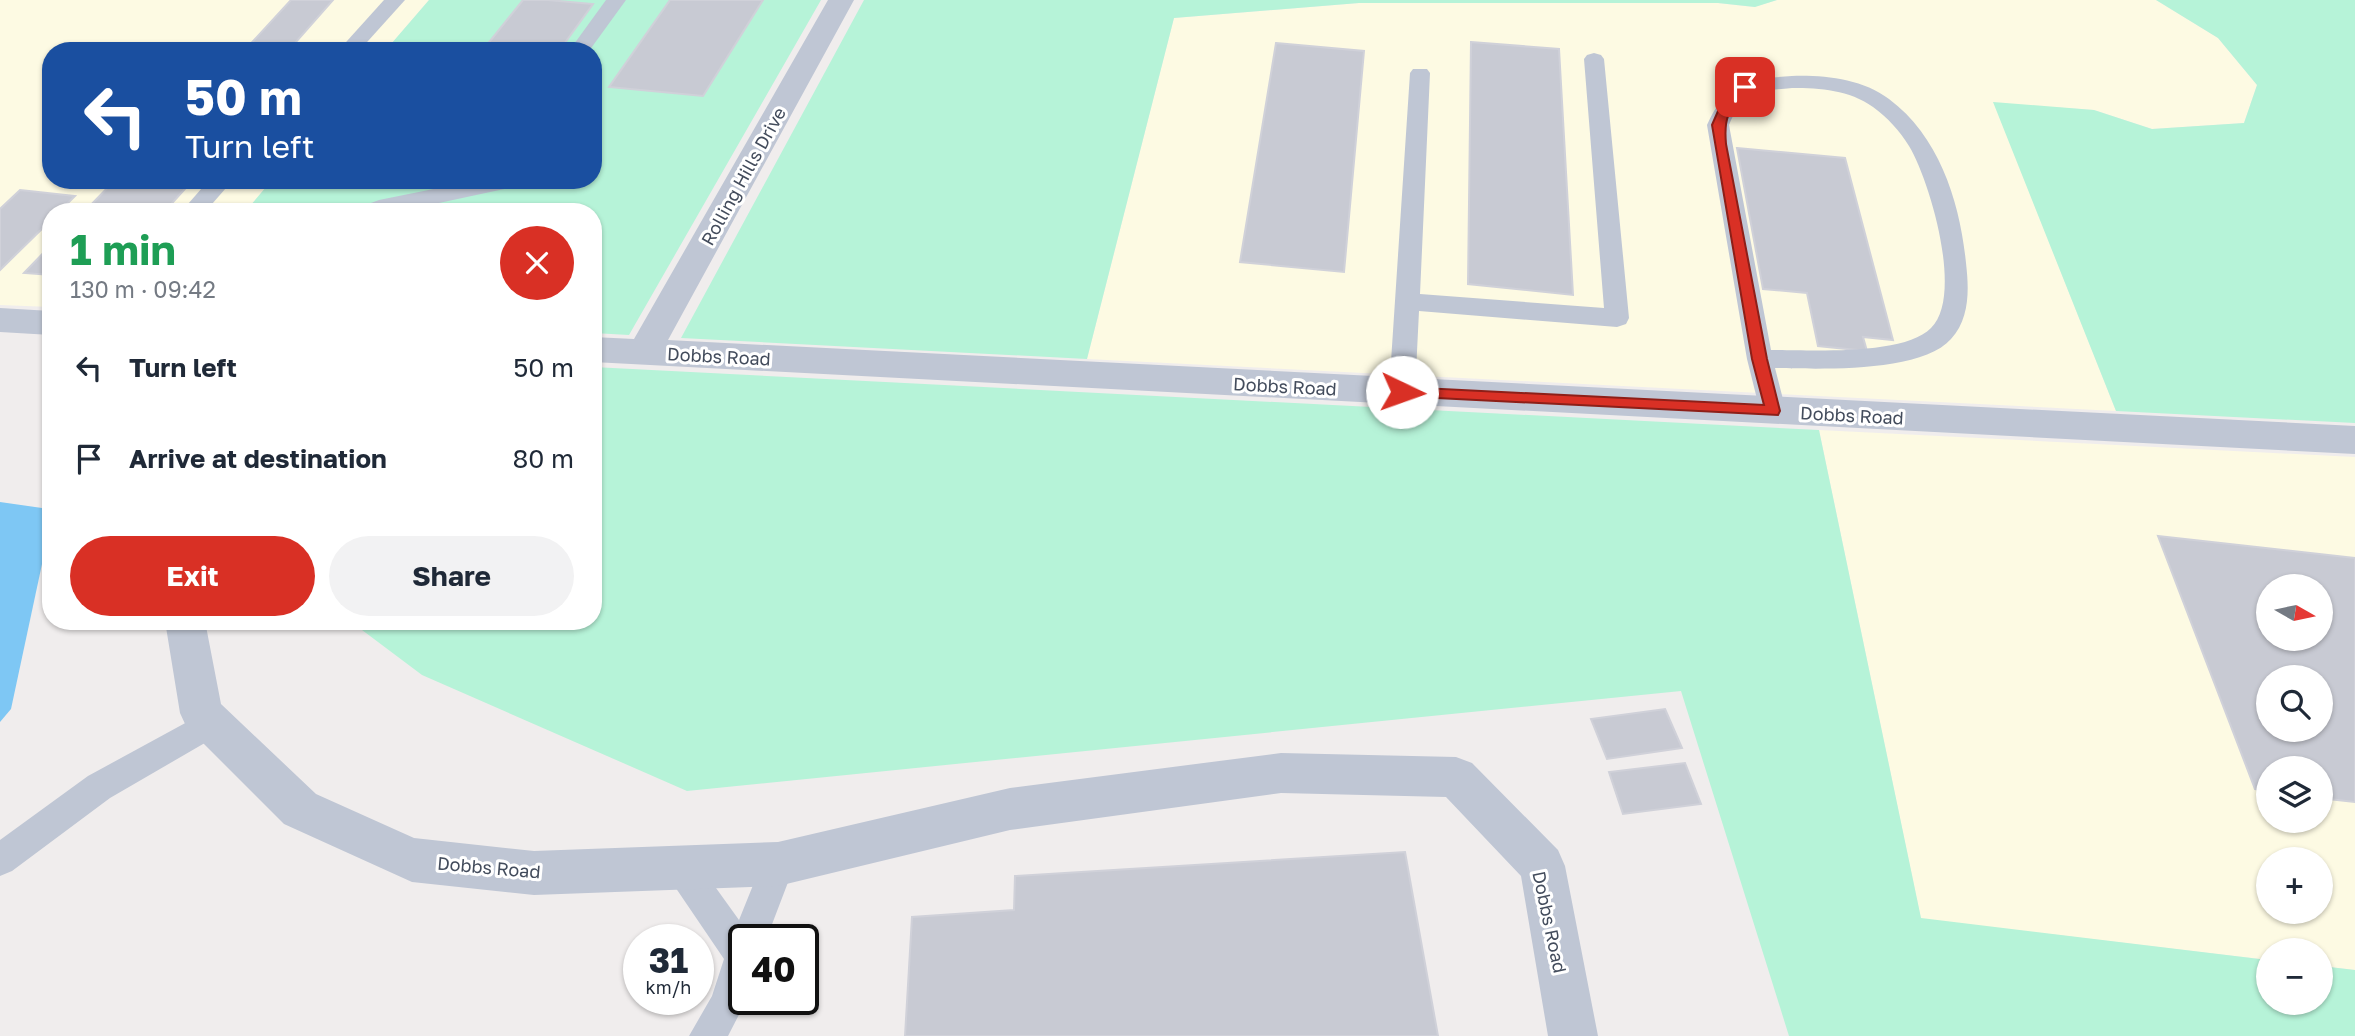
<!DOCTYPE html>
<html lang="en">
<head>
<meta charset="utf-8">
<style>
  body { margin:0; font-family:"Golos Text",sans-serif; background:#f2f2f3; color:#1f2937; height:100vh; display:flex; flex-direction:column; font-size:26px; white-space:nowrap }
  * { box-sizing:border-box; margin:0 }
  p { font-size:23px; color:#747a83 }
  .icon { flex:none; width:38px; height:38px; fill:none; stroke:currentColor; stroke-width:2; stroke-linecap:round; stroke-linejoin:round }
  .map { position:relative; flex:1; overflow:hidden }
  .drawer { position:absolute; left:42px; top:203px; width:560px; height:427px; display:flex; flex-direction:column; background:#fff; border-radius:28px; box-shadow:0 2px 5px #0004 }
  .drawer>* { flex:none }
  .banner { position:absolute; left:42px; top:42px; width:560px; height:147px; border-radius:28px; box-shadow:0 2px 5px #0004; background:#1a4fa0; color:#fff; overflow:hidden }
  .needle { width:46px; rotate:99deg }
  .buttons { position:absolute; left:2256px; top:574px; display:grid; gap:14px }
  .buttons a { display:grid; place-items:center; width:77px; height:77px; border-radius:50%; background:#fff; box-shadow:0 2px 5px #0004; font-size:35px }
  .speed { position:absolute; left:623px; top:924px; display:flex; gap:14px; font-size:35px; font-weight:700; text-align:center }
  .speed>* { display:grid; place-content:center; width:91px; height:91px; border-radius:50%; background:#fff; box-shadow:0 2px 5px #0004; line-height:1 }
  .speed small { font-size:18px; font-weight:400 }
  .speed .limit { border:4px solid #111; border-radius:10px; background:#fff; color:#111 }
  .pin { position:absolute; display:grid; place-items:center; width:60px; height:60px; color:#fff; margin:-30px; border-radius:14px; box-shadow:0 4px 10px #0006 }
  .me { position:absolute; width:77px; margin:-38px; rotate:93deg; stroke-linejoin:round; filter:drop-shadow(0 0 5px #0008) }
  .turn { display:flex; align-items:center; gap:24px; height:147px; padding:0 28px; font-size:32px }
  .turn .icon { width:91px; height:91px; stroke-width:2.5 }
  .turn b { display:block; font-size:49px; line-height:60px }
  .round { display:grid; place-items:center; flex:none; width:74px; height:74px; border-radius:37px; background:#f2f2f3 }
  .overview { display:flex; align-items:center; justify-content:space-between; height:119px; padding:0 28px }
  h1 { font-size:42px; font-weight:700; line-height:52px; color:#1e9e55 }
  .button { display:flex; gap:14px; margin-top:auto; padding:14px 28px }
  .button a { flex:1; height:80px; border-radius:42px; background:#d93025; color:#fff; font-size:28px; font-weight:700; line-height:80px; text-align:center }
  .button a+a { background:#f2f2f3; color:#1f2937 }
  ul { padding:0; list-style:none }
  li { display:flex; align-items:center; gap:21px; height:91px; padding:0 28px }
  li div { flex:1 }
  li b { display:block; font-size:26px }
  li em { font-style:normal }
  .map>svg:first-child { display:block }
  .commercial { fill:#fdfae3; fill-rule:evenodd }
  .green { fill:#b6f3d8 }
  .water { fill:#7ec7f4 }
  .building { fill:#c8cad3; stroke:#d0d1d9; stroke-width:2; fill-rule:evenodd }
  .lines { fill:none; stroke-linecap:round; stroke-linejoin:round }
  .service { fill:#bfc6d4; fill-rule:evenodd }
  .minor { fill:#bfc6d4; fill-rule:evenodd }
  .tertiary { fill:#bfc6d4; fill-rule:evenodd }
  .route { fill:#d93025; stroke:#8d1f18; stroke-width:2 }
  .labels { text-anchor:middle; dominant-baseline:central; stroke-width:6; stroke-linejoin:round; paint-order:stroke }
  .street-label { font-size:18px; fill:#434c5c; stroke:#fff }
</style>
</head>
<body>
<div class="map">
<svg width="2355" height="1036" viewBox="0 0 2355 1036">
  <rect width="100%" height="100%" fill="#f0eded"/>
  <!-- commercial -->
  <g class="commercial">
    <path d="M 0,0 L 429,0 L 385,51 L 51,51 L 51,180 L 272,180 L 245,212 L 51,212 L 51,307 L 0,305 Z"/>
    <path d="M 1777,0 L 2156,0 L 2218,38 L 2257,85 L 2244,123 L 2152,129 L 2094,110 L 1994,103 L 2116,411 L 1087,359 L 1174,18 L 1359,3 L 1718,3 L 1754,7 Z"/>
    <path d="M 1819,430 L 2355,457 L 2355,970 L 2321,966 L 2320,950 L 2268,950 L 2268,960 L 1921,919 ZM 2268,586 L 2320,586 L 2320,639 L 2268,639 ZM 2268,677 L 2320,677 L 2320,730 L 2268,730 ZM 2268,768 L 2320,768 L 2320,821 L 2268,821 ZM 2268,859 L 2320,859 L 2320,912 L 2268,912 Z"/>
  </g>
  <!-- green -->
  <g class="green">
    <path d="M 429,0 L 821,0 L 629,335 L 593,333 L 593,212 L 245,212 L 272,180 L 593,180 L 593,51 L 385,51 Z"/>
    <path d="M 864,0 L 1777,0 L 1755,7 L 1718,3 L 1359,3 L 1174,18 L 1087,359 L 681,338 Z"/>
    <path d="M 2156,0 L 2355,0 L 2355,423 L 2116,411 L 1993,102 L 2094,110 L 2152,129 L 2244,123 L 2257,85 L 2218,38 Z"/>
    <path d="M 593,367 L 1819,430 L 1921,918 L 2268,960 L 2268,1003 L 2320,1003 L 2321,966 L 2355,970 L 2355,1036 L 1789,1036 L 1681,691 L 687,791 L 422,675 L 350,621 L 593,621 Z"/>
  </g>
  <!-- water -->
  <path class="water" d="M 0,502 L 42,508 L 45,550 L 11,709 L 0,722 Z"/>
  <!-- building -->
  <g class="building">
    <path d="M 291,0 L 333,0 L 288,51 L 244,51 Z"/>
    <path d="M 523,0 L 548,0 L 593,4 L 559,51 L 482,51 Z"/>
    <path d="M 670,0 L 763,0 L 703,96 L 609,87 Z"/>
    <path d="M 1471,42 L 1559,49 L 1573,295 L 1468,284 Z"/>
    <path d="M 1276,43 L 1364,51 L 1344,272 L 1240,262 Z"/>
    <path d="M 1737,148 L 1845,158 L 1893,340 L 1863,337 L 1867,351 L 1818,346 L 1807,293 L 1763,289 Z"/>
    <path d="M 115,180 L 193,180 L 164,212 L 84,212 Z"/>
    <path d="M 20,190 L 75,196 L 59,212 L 51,212 L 51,220 L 0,270 L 0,209 Z"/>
    <path d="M 51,245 L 51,275 L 24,273 Z"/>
    <path d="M 2158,536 L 2355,558 L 2355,802 L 2320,798 L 2320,768 L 2268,768 L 2268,791 L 2255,789 ZM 2268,586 L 2320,586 L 2320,639 L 2268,639 ZM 2268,677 L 2320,677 L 2320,730 L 2268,730 Z"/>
    <path d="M 1665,709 L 1682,748 L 1607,759 L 1591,719 Z"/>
    <path d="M 1685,763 L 1701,804 L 1623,814 L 1609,772 Z"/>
    <path d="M 1405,852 L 1438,1036 L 905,1036 L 912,917 L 1014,910 L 1015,876 Z"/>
  </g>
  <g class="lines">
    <!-- service -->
    <g class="service">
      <path d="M 384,0 L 405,0 L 359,51 L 338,51 Z"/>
      <path d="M 606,0 L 626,0 L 589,51 L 569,51 Z"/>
      <path d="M 1594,53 L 1601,55 L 1604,59 L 1629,318 L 1626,324 L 1617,327 L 1419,311 L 1415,392 L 1411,399 L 1402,402 L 1393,399 L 1389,392 L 1410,73 L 1413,69 L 1427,69 L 1430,73 L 1420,294 L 1604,308 L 1584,59 L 1587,55 Z"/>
      <path d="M 1792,76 C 1825,75 1862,79 1889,99 C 1940,137 1960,203 1966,263 C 1969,289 1970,318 1951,339 C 1921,373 1818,369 1775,368 L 1786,411 L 1782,418 L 1773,421 L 1764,418 L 1760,411 L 1747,359 L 1707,125 C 1726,82 1748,79 1792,76 ZM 1792,88 C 1821,88 1849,90 1873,107 C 1887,117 1900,131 1909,146 C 1930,181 1964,296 1931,328 C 1904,356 1809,350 1771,350 L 1729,125 C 1743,91 1758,91 1792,88 Z"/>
      <path d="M 209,180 L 233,180 L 205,212 L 181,212 Z"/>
      <path d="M 478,180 L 525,180 L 522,185 L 514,187 L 397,212 L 370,212 L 368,208 L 371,203 L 379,200 Z"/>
      <path d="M 211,709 L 222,713 L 227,723 L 222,733 L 110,798 L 12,871 L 0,876 L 0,840 L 88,776 Z"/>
      <path d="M 778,848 L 790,853 L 795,864 L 766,940 L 744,940 L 744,999 L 747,999 L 728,1036 L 689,1036 L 712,996 L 724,959 L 669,878 L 664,867 L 669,856 L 681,851 L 693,856 L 739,920 L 766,853 Z"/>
    </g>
    <!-- minor -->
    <path class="minor" d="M 165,621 L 205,621 L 221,704 L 316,794 L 414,838 L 534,851 L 778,842 L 1010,788 L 1281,753 L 1456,757 L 1472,763 L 1558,850 L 1565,866 L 1598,1036 L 1548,1036 L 1521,876 L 1446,797 L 1281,793 L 1010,830 L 778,886 L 534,895 L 412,882 L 284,824 L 186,726 L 180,713 Z"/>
    <!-- tertiary -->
    <g class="tertiary">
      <path d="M 828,0 L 854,0 L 668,340 L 2355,426 L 2355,454 L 593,362 L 593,337 L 634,339 Z"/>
      <path d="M 0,308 L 51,311 L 51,335 L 0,332 Z"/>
    </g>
  </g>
  <!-- route -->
  <path class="route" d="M 1745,84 L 1751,87 C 1732,109 1723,111 1726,144 L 1767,359 L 1780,411 L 1778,415 L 1397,396 L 1395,392 L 1397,388 L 1402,387 L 1764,405 L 1752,359 L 1712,125 L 1722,102 Z"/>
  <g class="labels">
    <!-- street labels -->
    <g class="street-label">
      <text transform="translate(743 176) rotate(-61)">Rolling Hills Drive</text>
      <text transform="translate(719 356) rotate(3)">Dobbs Road</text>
      <text transform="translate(1285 386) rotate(3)">Dobbs Road</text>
      <text transform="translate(1852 415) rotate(3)">Dobbs Road</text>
      <text transform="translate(489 867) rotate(5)">Dobbs Road</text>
      <text transform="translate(1550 922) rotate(78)">Dobbs Road</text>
    </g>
  </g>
</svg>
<div class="buttons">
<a><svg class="needle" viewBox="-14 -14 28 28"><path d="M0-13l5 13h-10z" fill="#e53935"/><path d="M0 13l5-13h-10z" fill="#747a83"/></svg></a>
<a><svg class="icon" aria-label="search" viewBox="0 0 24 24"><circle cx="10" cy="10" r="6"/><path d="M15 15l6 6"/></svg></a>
<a><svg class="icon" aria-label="layers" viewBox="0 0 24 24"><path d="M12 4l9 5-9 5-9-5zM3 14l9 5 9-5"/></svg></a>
<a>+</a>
<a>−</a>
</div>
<div class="speed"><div>31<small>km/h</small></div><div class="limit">40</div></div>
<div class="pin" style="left:1745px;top:87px;background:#d93025"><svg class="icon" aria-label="arrive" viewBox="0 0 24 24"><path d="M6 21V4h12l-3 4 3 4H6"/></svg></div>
<svg class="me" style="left:1402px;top:392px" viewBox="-20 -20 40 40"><circle r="19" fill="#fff"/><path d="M0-13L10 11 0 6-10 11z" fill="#d93025"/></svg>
<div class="banner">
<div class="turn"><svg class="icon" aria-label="left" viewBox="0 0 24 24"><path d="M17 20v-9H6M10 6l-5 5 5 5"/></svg><div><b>50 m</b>Turn left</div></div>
</div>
<section class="drawer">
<div class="overview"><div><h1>1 min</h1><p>130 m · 09:42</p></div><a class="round" style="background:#d93025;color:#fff"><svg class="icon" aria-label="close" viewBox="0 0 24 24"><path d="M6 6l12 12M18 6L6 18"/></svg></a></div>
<ul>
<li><svg class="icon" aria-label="left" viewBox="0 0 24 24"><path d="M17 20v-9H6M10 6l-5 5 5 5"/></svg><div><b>Turn left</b></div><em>50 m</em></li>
<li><svg class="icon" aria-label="arrive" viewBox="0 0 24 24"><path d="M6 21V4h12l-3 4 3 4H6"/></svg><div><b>Arrive at destination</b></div><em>80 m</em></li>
</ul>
<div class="button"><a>Exit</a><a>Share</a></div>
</section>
</div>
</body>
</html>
